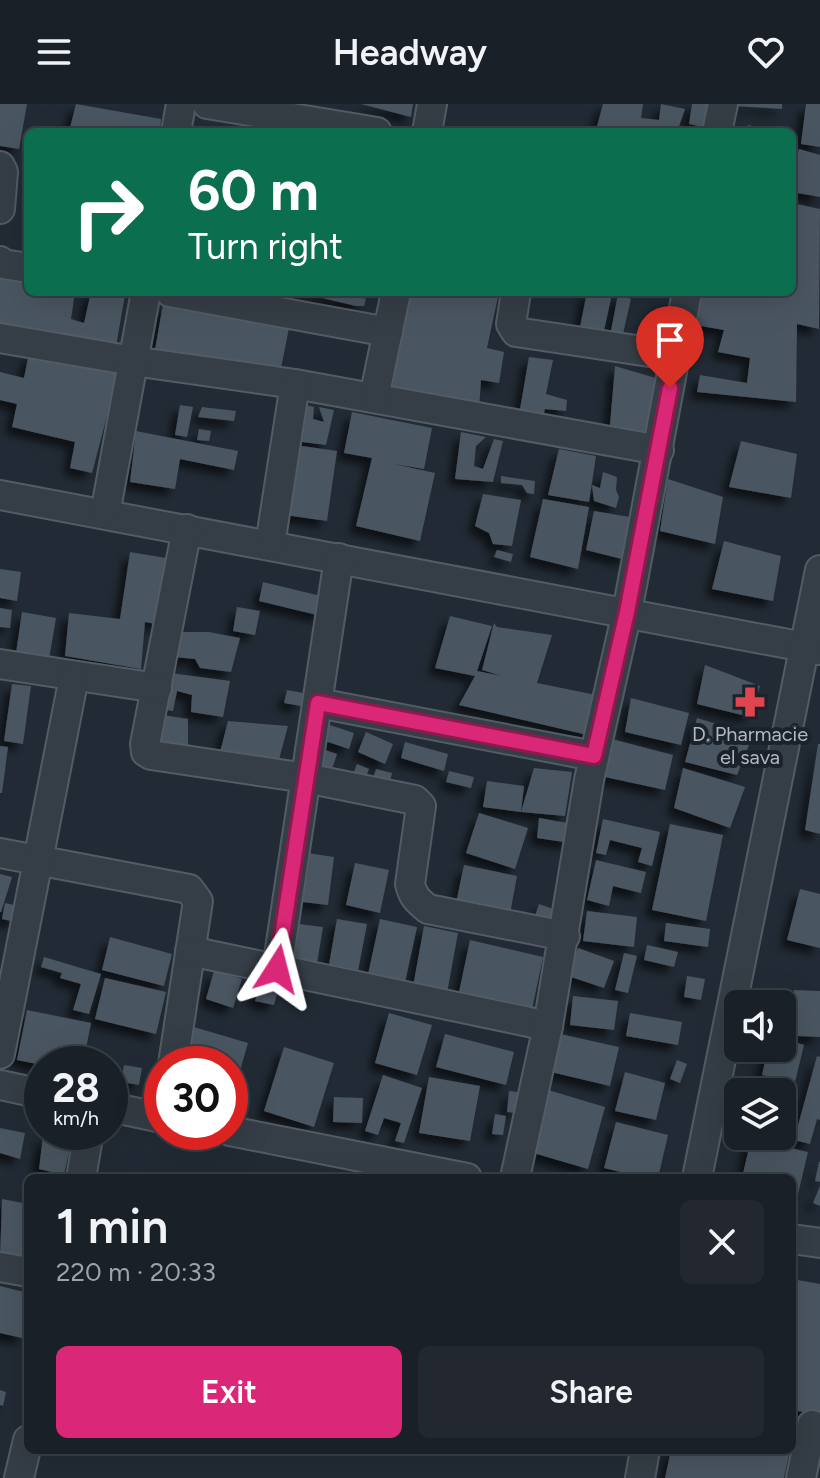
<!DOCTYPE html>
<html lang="en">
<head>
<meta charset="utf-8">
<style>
  body { margin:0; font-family:Figtree,sans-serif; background:#232830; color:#f1f3f6; height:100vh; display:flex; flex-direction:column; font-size:30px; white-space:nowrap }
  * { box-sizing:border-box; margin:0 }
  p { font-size:26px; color:#9fa3a8 }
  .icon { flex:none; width:44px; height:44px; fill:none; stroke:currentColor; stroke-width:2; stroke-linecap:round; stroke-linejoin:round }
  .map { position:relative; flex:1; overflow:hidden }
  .details { position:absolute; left:24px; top:1070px; width:772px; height:280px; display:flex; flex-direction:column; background:#1a2028; border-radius:12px; box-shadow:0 8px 32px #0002,0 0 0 2px #383e45 }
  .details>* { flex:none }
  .banner { position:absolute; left:24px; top:24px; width:772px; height:168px; border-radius:12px; box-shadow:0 8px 32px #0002,0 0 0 2px #383e45; background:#0b6e4f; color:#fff; overflow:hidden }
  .tools { position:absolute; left:724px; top:886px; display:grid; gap:16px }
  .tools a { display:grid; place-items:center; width:72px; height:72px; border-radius:12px; background:#1a2028; box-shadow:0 8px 32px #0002,0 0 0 2px #383e45; font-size:40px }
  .speed { position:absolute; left:24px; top:942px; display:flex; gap:16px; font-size:40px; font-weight:700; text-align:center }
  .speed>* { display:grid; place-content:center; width:104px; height:104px; border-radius:50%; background:#1a2028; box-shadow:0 8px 32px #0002,0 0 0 2px #383e45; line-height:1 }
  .speed small { font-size:20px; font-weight:400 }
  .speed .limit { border:12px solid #d22; background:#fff; color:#111 }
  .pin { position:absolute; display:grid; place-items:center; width:68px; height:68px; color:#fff; margin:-82px -34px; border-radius:50% 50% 50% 0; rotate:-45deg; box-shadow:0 0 8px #0007 }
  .pin .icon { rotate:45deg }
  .me { position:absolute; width:88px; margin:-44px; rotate:9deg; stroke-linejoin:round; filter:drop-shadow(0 0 6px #0008) }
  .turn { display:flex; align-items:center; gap:28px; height:168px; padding:0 32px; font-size:36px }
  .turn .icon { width:104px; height:104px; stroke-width:2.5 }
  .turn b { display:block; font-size:56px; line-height:68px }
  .round { display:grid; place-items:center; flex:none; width:84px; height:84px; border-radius:12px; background:#232830 }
  .head { display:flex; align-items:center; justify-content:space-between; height:136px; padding:0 32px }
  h1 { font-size:48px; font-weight:600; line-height:60px }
  .button { display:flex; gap:16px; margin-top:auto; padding:16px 32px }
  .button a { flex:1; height:92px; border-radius:12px; background:#db2777; color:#fff; font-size:32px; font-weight:600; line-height:92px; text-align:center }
  .button a+a { background:#232830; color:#f1f3f6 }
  header { display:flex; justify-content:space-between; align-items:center; height:104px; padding:0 32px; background:#1a2028; font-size:36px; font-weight:600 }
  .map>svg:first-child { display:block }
  .building { fill:#4a5561; filter:url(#shadow) }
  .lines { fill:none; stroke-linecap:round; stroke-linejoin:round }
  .street-casing { stroke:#535b64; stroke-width:32 }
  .street { stroke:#353d46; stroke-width:28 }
  .route-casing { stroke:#8e194d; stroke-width:20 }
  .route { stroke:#db2777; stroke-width:14 }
  .labels { text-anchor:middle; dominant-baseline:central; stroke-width:8; stroke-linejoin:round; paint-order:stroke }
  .poi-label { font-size:20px; fill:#b0b8c3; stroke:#1b222b }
</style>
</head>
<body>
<header><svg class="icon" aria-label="menu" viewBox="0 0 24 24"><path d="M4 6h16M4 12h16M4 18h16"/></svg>Headway<svg class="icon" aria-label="heart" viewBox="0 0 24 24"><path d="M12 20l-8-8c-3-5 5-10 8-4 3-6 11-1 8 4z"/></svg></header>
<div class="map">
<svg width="820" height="1374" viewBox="0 0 820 1374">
  <defs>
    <filter id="shadow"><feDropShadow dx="-7" dy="7" stdDeviation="4" flood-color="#0009"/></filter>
  </defs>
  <rect width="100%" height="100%" fill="#222b35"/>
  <!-- building -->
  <g class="building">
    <path d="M 0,0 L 27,0 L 19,45 L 0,42 Z"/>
    <path d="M 76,0 L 161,15 L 160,28 L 69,28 Z"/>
    <path d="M 361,0 L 413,0 L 411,13 Z"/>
    <path d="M 603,0 L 643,0 L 641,14 L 659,16 L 661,0 L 685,5 L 677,28 L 607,28 L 596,26 Z"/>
    <path d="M 692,0 L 707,0 L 703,23 L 689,20 Z"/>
    <path d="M 735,0 L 782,0 L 782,5 L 735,2 Z"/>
    <path d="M 806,0 L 820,0 L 820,43 L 801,40 Z"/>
    <path d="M 748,21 L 775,27 L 775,28 L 745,28 Z"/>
    <path d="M 799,45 L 820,51 L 820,93 L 792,88 L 792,59 L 794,60 Z"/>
    <path d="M 792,99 L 820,105 L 819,225 L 797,220 L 796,298 L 697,288 L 700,271 L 747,279 L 750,254 L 718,248 L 724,226 L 695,221 L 700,188 L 738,188 L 765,194 L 766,188 L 792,188 Z"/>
    <path d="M 0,171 L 28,176 L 28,188 L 75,188 L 71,215 L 84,219 L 91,188 L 125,191 L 115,248 L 0,229 Z"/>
    <path d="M 297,188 L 359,188 L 358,193 L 366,195 L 364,202 L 356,202 Z"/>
    <path d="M 407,188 L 499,188 L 487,244 L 504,248 L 499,279 L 481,276 L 479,305 L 392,288 Z"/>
    <path d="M 587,188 L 612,190 L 603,231 L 579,228 Z"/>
    <path d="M 618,190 L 631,195 L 622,234 L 610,232 Z"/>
    <path d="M 163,200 L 289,224 L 280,269 L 155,246 Z"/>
    <path d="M 29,249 L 118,270 L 92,369 L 70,364 L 75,338 L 12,323 L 17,300 L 0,296 L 0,268 L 24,274 Z"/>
    <path d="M 529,253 L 553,256 L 546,290 L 567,296 L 566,307 L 545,305 L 542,316 L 519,311 Z"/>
    <path d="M 615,262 L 659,275 L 646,330 L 610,321 Z"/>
    <path d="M 298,299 L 314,303 L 313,315 L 324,318 L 319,303 L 334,306 L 326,341 L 294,337 Z"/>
    <path d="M 180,301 L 193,303 L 187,333 L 175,331 Z"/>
    <path d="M 202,303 L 236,307 L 234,317 L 198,313 Z"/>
    <path d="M 352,308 L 432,324 L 424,365 L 394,360 L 435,369 L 420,437 L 356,422 L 372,354 L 344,349 Z"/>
    <path d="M 199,325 L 211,327 L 209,337 L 197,336 Z"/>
    <path d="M 136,327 L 238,347 L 234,366 L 180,355 L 175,385 L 130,378 Z"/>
    <path d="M 461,328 L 486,333 L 476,342 L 474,362 L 483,365 L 494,335 L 503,337 L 493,378 L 455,375 Z"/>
    <path d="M 741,337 L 797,350 L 791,394 L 729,383 Z"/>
    <path d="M 295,341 L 337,347 L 327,417 L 285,411 Z"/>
    <path d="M 559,345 L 596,352 L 589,398 L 548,391 Z"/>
    <path d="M 603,368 L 617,373 L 616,386 L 619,393 L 616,404 L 594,397 L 592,381 L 600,384 Z"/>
    <path d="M 501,372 L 535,377 L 534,390 L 527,389 L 522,381 L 501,379 Z"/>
    <path d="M 668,375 L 723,393 L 715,440 L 660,427 Z"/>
    <path d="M 483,390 L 521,396 L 512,442 L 493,440 L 489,429 L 475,422 Z"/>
    <path d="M 543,395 L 589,403 L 578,465 L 530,453 Z"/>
    <path d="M 594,407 L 636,414 L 626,456 L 586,446 Z"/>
    <path d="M 724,437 L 781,452 L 773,497 L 712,485 Z"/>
    <path d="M 497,446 L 513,450 L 511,458 L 494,453 Z"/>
    <path d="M 130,448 L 172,455 L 161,521 L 145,518 L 141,565 L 65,552 L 69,509 L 120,515 Z"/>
    <path d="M 0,465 L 21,468 L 17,497 L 0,494 Z"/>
    <path d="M 263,478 L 325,493 L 321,512 L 259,497 Z"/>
    <path d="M 237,503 L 260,507 L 255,531 L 233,527 Z"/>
    <path d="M 0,504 L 12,506 L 10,524 L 0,523 Z"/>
    <path d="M 22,508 L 56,514 L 49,555 L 16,549 Z"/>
    <path d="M 450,512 L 492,522 L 477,567 L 502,572 L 482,566 L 494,519 L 497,523 L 552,531 L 537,579 L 601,592 L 596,633 L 459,601 L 475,572 L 435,564 Z"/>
    <path d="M 178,528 L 209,528 L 240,534 L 231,568 L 200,564 L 195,555 L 174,553 Z"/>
    <path d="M 705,561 L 760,582 L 750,613 L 697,600 Z"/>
    <path d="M 170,569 L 230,577 L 223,613 L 191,608 L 192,591 L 177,587 L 173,607 L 161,605 Z"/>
    <path d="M 12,580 L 31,582 L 23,640 L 4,637 Z"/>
    <path d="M 287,586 L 303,589 L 301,602 L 284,599 Z"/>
    <path d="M 631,594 L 689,609 L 681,641 L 625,628 Z"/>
    <path d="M 163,611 L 188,615 L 188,655 L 155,649 Z"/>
    <path d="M 697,614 L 753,631 L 737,671 L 685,658 Z"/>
    <path d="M 228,617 L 288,622 L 277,663 L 218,656 Z"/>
    <path d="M 327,620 L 354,629 L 349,645 L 322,636 Z"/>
    <path d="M 366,628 L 393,640 L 385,660 L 358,648 Z"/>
    <path d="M 604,633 L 673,651 L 665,686 L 596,671 Z"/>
    <path d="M 405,638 L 448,650 L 444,667 L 401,654 Z"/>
    <path d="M 818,640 L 820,640 L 820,730 L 805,726 Z"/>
    <path d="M 0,642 L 8,643 L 2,689 L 0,689 Z"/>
    <path d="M 319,644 L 337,650 L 330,671 L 313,665 Z"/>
    <path d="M 357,660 L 369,665 L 362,683 L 350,678 Z"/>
    <path d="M 534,664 L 572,668 L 565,712 L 521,708 Z"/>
    <path d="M 683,664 L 745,683 L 730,724 L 674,704 Z"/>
    <path d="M 376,665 L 392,669 L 389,683 L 372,678 Z"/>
    <path d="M 449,667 L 474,673 L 471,684 L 446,678 Z"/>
    <path d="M 487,677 L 524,682 L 521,708 L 483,703 Z"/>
    <path d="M 479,709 L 528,724 L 515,765 L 466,749 Z"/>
    <path d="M 539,714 L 573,720 L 570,739 L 537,734 Z"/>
    <path d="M 603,715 L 660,728 L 652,762 L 638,758 L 642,744 L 610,736 L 606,751 L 596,749 Z"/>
    <path d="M 670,720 L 723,731 L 706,817 L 652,806 Z"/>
    <path d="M 301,748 L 334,753 L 328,801 L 294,797 Z"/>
    <path d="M 596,756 L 646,768 L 641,789 L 613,782 L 609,802 L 587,796 Z"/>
    <path d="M 355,759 L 389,766 L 380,809 L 346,801 Z"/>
    <path d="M 464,761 L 517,772 L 510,810 L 456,799 Z"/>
    <path d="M 0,770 L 12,773 L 1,808 L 0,808 Z"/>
    <path d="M 800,785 L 820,790 L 820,844 L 787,836 Z"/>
    <path d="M 5,799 L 18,802 L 15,818 L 2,815 Z"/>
    <path d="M 539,800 L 553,805 L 547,823 L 533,818 Z"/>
    <path d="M 587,807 L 637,813 L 634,843 L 583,837 Z"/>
    <path d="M 337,815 L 367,820 L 357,872 L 328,866 Z"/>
    <path d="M 380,815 L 417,823 L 404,883 L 367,875 Z"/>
    <path d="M 291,819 L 323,823 L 317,859 L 286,855 Z"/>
    <path d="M 666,819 L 710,825 L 708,843 L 664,837 Z"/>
    <path d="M 424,822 L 458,829 L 446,894 L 412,888 Z"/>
    <path d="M 110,833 L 172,850 L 164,882 L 102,866 Z"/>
    <path d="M 470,836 L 543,853 L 531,910 L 458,893 Z"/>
    <path d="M 647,841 L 678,848 L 674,863 L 644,856 Z"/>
    <path d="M 578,844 L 614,857 L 604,884 L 568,872 Z"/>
    <path d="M 624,849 L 637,852 L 628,889 L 615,886 Z"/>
    <path d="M 44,853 L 101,870 L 89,910 L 73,906 L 81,880 L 60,874 L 62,869 L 41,863 Z"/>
    <path d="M 214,867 L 242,875 L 233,904 L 206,895 Z"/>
    <path d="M 687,872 L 705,875 L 701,896 L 684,893 Z"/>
    <path d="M 105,874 L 166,888 L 156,930 L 95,915 Z"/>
    <path d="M 259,882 L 278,886 L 274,901 L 255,897 Z"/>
    <path d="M 794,886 L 820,887 L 820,933 L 797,932 L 798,908 L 793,908 Z"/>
    <path d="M 573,892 L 618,897 L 614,926 L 570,921 Z"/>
    <path d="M 27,906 L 91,919 L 83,960 L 42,961 L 17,956 Z"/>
    <path d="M 389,909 L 432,921 L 417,971 L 375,959 Z"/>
    <path d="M 630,909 L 682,918 L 678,941 L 626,932 Z"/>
    <path d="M 194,923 L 248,939 L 231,998 L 230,960 L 183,960 Z"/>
    <path d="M 445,930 L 514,948 L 506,981 L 436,963 Z"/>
    <path d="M 560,930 L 619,943 L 610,982 L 551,968 Z"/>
    <path d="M 782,935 L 804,941 L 795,978 L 762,971 L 768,944 L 782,944 Z"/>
    <path d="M 284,943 L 334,959 L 314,1023 L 264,1007 Z"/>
    <path d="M 817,952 L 820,953 L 820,1016 L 817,1015 L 810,1040 L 794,1036 Z"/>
    <path d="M 677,956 L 687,960 L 680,979 L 670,975 Z"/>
    <path d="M 124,961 L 142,964 L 139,981 L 121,978 Z"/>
    <path d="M 625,968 L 665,979 L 656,1016 L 615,1007 Z"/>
    <path d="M 383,971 L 422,984 L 404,1039 L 395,1037 L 401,1019 L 384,1014 L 378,1031 L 365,1027 Z"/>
    <path d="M 429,973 L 480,982 L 470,1037 L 419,1029 Z"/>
    <path d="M 762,983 L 788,987 L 785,1011 L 782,1010 L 782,988 L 761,988 Z"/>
    <path d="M 548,986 L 605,1003 L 588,1065 L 530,1048 Z"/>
    <path d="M 509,987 L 518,988 L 516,1009 L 507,1008 Z"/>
    <path d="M 334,993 L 363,994 L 362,1019 L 333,1018 Z"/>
    <path d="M 495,1010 L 506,1012 L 503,1031 L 492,1030 Z"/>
    <path d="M 616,1018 L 668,1031 L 658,1074 L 645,1074 L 604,1064 Z"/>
    <path d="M 0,1024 L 25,1029 L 20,1055 L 0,1049 Z"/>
    <path d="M 43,1032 L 71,1039 L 64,1071 L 39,1065 Z"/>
    <path d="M 751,1035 L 808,1048 L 797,1094 L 792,1092 L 792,1074 L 742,1074 Z"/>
    <path d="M 819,1058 L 820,1058 L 820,1078 L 815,1077 Z"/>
    <path d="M 820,1082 L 820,1102 L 813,1099 Z"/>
    <path d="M 2,1095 L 28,1100 L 28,1163 L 0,1156 Z"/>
    <path d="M 792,1175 L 820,1180 L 820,1311 L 792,1306 Z"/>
    <path d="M 0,1182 L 28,1189 L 28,1209 L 22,1234 L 0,1229 Z"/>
    <path d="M 0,1286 L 6,1288 L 3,1302 L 0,1301 Z"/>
    <path d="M 671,1346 L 790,1346 L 784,1374 L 665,1374 Z"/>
  </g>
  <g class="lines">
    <!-- street casing -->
    <g class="street-casing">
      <g id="street">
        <path d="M 207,0 L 377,28"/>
        <path d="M 176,28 L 181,0"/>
        <path d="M 427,28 L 432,0"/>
        <path d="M 717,28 L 723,0"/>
        <path d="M 0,62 L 3,68 L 0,105"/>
        <path d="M 0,157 L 3,160 L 28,164"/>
        <path d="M 170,188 L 388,228"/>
        <path d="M 516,188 L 511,220 L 516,228 L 676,252"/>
        <path d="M 0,234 L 133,257 L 295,280 L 659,346"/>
        <path d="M 374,294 L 396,188"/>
        <path d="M 0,391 L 820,546"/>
        <path d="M 105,410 L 146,188"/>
        <path d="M 187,425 L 145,640 L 146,648 L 151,651 L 306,674 L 415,696 L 421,702 L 410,780 C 413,793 418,797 428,805 L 565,832"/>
        <path d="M 270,441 L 295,280"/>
        <path d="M 0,560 L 157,584"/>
        <path d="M 318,599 L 594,652"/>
        <path d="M 0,749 L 189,785 L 198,797 L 173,960"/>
        <path d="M 190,847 L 548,922"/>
        <path d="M 277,865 L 339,454"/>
        <path d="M 0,950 L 74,573"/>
        <path d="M 0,981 L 42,990"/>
        <path d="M 110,1003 L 162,1014"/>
        <path d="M 230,1027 L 467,1074"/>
        <path d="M 81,1074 L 89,1028"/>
        <path d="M 515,1074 L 548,922 L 589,676 L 627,508 L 687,188"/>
        <path d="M 697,1074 L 820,466"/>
        <path d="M 792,1135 L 820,1139"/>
        <path d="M 0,1163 L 28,1168"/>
        <path d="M 19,1374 L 28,1336"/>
        <path d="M 640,1374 L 645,1346"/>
        <path d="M 801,1374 L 812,1321"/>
      </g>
    </g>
    <!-- street -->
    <use href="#street" class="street"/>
  </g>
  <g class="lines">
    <!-- route casing -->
    <g class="route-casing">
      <path id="route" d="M 277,865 L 318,599 L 594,652 L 627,508 L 670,284"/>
    </g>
    <!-- route -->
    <use href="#route" class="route"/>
  </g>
  <!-- icons -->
  <defs>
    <g id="pharmacy-bare" transform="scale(2.4)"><path d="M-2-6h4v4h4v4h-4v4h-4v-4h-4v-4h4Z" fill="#e0444e" stroke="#1b222b" stroke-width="2.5" paint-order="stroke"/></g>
  </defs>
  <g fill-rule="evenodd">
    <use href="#pharmacy-bare" x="750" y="598"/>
  </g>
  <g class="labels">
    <!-- poi labels -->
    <g class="poi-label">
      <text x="750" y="630">D. Pharmacie<tspan x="750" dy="23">el sava</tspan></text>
    </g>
  </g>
</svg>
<div class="tools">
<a><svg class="icon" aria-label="sound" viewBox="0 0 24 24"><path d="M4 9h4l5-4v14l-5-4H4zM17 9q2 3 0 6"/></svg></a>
<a><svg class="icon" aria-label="layers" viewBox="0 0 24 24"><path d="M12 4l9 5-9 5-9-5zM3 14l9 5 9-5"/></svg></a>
</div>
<div class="speed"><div>28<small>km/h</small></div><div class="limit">30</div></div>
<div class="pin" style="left:670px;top:284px;background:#d93025"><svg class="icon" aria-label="arrive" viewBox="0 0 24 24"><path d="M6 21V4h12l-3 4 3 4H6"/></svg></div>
<svg class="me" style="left:277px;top:865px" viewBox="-20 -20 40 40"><path d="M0-17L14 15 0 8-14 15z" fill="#db2777" stroke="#fff" stroke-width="4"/></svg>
<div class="banner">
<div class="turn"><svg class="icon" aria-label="right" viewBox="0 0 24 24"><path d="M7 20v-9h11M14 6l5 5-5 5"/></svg><div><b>60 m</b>Turn right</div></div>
</div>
<section class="details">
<div class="head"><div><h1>1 min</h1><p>220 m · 20:33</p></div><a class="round"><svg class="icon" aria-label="close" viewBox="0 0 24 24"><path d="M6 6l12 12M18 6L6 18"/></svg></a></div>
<div class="button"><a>Exit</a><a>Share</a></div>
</section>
</div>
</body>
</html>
